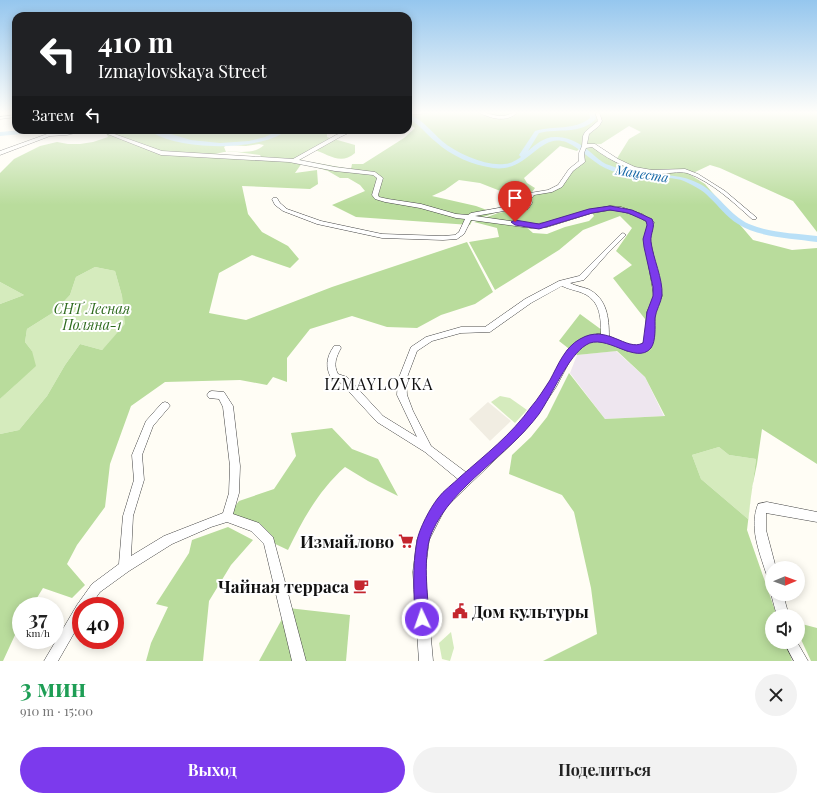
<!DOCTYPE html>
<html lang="ru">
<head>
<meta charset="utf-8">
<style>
  body { margin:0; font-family:"Playfair Display",serif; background:#f2f2f2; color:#222; height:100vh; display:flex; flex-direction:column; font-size:15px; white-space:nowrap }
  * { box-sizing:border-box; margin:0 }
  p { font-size:13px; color:#767676 }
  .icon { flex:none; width:22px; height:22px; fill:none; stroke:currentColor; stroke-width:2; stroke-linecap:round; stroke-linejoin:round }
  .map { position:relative; height:661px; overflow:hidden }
  .side { display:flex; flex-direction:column; background:#fff; flex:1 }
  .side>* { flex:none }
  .guide { position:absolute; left:12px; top:12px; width:400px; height:122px; border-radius:12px; box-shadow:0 2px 10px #0003; background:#202124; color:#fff; overflow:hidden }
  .needle { width:26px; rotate:89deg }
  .fabs { position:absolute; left:765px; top:561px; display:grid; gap:8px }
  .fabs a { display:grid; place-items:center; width:40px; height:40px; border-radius:50%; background:#fff; box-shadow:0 2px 10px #0003; font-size:20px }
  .speed { position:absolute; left:12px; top:597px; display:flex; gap:8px; font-size:20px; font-weight:700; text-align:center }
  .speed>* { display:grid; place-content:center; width:52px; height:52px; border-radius:50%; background:#fff; box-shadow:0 2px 10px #0003; line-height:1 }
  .speed small { font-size:10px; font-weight:400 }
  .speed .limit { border:6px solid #d22; background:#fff; color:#111 }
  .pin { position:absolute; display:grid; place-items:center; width:34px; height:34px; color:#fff; margin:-41px -17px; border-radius:50% 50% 50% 0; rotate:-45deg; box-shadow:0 0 4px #0007 }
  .pin .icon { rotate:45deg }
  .me { position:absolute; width:44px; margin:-22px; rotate:357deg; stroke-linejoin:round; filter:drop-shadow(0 0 3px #0008) }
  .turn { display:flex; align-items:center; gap:14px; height:84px; padding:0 20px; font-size:18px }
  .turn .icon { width:52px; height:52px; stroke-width:2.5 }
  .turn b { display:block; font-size:28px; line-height:34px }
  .then { display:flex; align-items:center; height:38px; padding:0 20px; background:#0003; gap:8px; font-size:15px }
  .round { display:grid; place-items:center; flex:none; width:42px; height:42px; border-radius:21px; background:#f2f2f2 }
  .overview { display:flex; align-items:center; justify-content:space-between; height:68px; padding:0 20px }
  h1 { font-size:24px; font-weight:700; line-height:30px; color:#1e9e55 }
  .button { display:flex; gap:8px; margin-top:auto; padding:8px 20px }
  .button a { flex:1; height:46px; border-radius:24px; background:#7c3aed; color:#fff; font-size:16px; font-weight:700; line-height:46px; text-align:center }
  .button a+a { background:#f2f2f2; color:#222 }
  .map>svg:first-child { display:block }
  .industrial { fill:#eee6ef }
  .green { fill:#d5ebbd }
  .forest { fill:#b9dc9c; fill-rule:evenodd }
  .plaza { fill:#f1ede2 }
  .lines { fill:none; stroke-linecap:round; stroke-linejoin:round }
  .river { fill:#b9e0f7; fill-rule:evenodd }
  .minor-casing { stroke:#444; stroke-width:1 }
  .minor { fill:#fff; fill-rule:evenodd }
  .route { fill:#7c3aed; stroke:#51269a }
  .labels { text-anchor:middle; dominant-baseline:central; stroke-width:4; stroke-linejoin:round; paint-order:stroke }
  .far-water-label { font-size:13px; font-style:italic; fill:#1768a6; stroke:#fff }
  .park-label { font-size:14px; font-style:italic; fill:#2f6b1f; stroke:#fff }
  .quarter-label { font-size:16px; letter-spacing:1px; fill:#111; stroke:#fff }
  .near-poi-label { font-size:17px; font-weight:bold; fill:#111; stroke:#fff; text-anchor:end }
</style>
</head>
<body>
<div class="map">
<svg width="817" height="661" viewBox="0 0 817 661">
  <rect width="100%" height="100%" fill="#fffdf5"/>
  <!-- industrial -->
  <path class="industrial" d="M 616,351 L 645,377 L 664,416 L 605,419 L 570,373 L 577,355 Z"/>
  <!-- green -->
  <g class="green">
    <path d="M 95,267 L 115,271 L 122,296 L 126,324 L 102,350 L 80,344 L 65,365 L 47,396 L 19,430 L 0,434 L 0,399 L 15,385 L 32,351 L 25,342 L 27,329 L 54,312 L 70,295 L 76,277 Z"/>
    <path d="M 0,282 L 24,295 L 0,304 Z"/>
    <path d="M 500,396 L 510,398 L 527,410 L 515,423 L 491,402 Z"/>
    <path d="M 719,447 L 729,455 L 756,459 L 748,519 L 701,479 L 692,455 Z"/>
    <path d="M 451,632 L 454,648 L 450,661 L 442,659 L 439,643 Z"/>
  </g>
  <!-- forest -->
  <g class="forest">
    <path d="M 408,112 L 817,112 L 817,232 L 793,201 L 720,168 L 710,165 L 693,173 L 659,171 L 636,168 L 616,160 L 629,139 L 641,132 L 629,126 L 601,144 L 583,145 L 577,151 L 560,146 L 524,178 L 527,183 L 535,188 L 526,201 L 480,183 L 459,180 L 445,190 L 432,196 L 476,206 L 495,213 L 472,221 L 470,225 L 356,217 L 332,205 L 365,191 L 360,185 L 348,178 L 340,178 L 328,171 L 309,165 L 311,162 L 351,169 L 352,164 L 363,164 L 404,138 L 415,128 L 408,124 Z"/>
    <path d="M 102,130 L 217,130 L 226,132 L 247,130 L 336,130 L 327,134 L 327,137 L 355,145 L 355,153 C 340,166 329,154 312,149 L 301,156 L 302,163 L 295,173 L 317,170 L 318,184 L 310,189 L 242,186 L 248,214 L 262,232 L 288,246 L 299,259 L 290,268 L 252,255 L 219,273 L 209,313 L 246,320 L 332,287 L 467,242 L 493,292 L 475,304 L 441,315 L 417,328 L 387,327 L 352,316 L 310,329 L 287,358 L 287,382 L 273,377 L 267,385 L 240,380 L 165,382 L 131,406 L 110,464 L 105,507 L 77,545 L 67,564 L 85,585 L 72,598 L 43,588 L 32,606 L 21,606 L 21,622 L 3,661 L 0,661 L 0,434 L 19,430 L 47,396 L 65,365 L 80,344 L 102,350 L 125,324 L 122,296 L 115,271 L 95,267 L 76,277 L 70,295 L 54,312 L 27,329 L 25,342 L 32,351 L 36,366 L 0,399 L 0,304 L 24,295 L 0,282 L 0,173 L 14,159 L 40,146 L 57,142 L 68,144 L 80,144 L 93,142 L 108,137 L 105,130 ZM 259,144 L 264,145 C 254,155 239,151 226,152 L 224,147 L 227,145 L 246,146 ZM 224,152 L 237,152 L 260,155 L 262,158 L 211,155 Z"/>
    <path d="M 587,146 L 592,146 L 603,155 L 615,162 L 635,170 L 686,172 L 705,184 L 753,240 L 792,250 L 817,248 L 817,464 L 762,429 L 757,464 L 752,488 L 747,530 L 777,616 L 772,616 L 772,642 L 786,642 L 792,661 L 543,661 L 597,634 L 591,588 L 574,512 L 562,495 L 509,474 L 512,455 L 531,437 L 547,417 L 569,373 L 605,419 L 665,416 L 645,377 L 617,351 L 577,355 L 559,341 L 580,314 L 621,344 L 642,347 L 645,340 L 645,319 L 613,278 L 632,265 L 616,251 L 632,228 L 620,216 L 583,230 L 559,250 L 495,290 L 469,242 L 499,237 L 497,228 L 474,222 L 498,213 L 529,208 L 529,202 L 532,195 L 559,187 L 583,159 L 582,151 ZM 591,211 L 594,216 L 589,221 L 565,227 L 547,234 L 533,233 L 525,226 L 557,222 ZM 719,447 L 729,455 L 756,459 L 748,519 L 701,479 L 692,455 Z"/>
    <path d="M 332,428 L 352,449 L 378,459 L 398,496 L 368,481 L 345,467 C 319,490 303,519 288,550 L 269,541 L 255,527 L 227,517 L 239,501 L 274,489 L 296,456 L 291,433 Z"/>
    <path d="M 228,527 L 253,540 L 231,565 L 209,601 L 203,661 L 146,661 L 151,643 L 168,607 L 156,604 L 189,553 L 192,540 Z"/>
    <path d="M 288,608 L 350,615 L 346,661 L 259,661 Z"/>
    <path d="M 798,623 L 817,628 L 817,661 L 811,661 L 798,633 Z"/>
  </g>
  <!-- plaza -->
  <path class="plaza" d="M 488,402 L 511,421 L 490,441 L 469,419 Z"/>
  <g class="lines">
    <!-- river -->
    <g class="river">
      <path d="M 589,112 L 595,112 L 596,119 C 580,135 559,128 539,133 L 528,151 C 536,144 545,136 557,137 C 572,137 585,147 596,157 C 600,160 604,164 609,165 C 620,169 632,173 644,174 C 664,175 681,174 700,184 C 719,194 729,215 749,224 C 770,233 794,233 817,236 L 817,242 C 791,238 760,238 738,224 C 726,217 719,206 709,197 C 703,190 694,186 686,182 C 673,176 658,179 644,178 C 633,177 622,174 612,171 C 594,165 583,149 566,142 C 539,132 528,173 493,168 C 473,165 451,156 436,142 C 426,134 419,124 408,118 L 408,114 C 422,119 431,131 442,141 C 456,153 485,166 504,164 C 511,164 516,160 521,157 L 519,155 L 535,131 C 554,125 574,131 590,118 Z"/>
      <path d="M 23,130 L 45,130 L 42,132 L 0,136 L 0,132 Z"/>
      <path d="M 149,130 L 157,130 L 191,140 L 220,143 L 249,141 L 265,137 L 279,130 L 287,130 C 261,152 175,151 149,130 Z"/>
    </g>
    <!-- minor casing -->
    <g class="minor-casing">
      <g id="minor">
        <path d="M 429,112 L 427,113 L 408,115 L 408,113 Z"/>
        <path d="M 478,112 C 486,112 493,116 502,116 C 508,116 512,112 518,112 C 507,123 491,119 478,112 Z"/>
        <path d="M 595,112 L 599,112 L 602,121 L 599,126 L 589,134 L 587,144 L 595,144 L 618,159 L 635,167 L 652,170 L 685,169 L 698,174 L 725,191 L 757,218 L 756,219 L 752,219 C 733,202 712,182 687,173 C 678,171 668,174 659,174 C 634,173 612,162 592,147 L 586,148 L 584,153 L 585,162 L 573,171 L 562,187 L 552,192 L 534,195 L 531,199 L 532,203 L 528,209 L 504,211 L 475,216 L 531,224 L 546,223 L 589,210 L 610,206 L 621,207 L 642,214 L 654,222 L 650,239 L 662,296 L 655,312 L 654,336 L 651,345 L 646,351 L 627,351 L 604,341 L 597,340 L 587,343 L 574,353 L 556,387 L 538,414 L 522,434 L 446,507 L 429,540 L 425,572 L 433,661 L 419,661 L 413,572 L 417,540 L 423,526 L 438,499 L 459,480 L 425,452 L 377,422 L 341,383 L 332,380 C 325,367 326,358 334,346 L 340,346 L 341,348 C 336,357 333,365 338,374 L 347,377 L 383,416 L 417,437 L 397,395 L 398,380 L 411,347 L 426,337 L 461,327 L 485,327 L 525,299 L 559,281 L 579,276 L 621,234 L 623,233 L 626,235 L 607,254 L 584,280 L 570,283 C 576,286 582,287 588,289 C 607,298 609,318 609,336 L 628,345 L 641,346 L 643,343 L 646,336 L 647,312 L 654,296 L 644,239 L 648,223 L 638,216 L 620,211 L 610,210 L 592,213 L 547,227 L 531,228 L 471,220 L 464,234 L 457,239 L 443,240 L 382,238 L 317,224 L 283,211 L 275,205 L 272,199 L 273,198 L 277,198 L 280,203 L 287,209 L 321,221 L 382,234 L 443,236 L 455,235 L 459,232 L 465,219 L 456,218 L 420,208 L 385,202 L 375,199 L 372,195 L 377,178 L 373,175 L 335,171 L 289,162 L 161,155 L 105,133 L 75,133 L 67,135 L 50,136 L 0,155 L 0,151 L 47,134 L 70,131 L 68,130 L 106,131 L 162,151 L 293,159 L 336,135 L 348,130 L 355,130 L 340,137 L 299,160 L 335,167 L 375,172 L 383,178 L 378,195 L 379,197 L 388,199 L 421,204 L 456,214 L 468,215 L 471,213 L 504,207 L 524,206 L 526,203 L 525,199 L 530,193 L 548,190 L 558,185 L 569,169 L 579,161 L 579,153 L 582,146 L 583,136 L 585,132 L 598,121 ZM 562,286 C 568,289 574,290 580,292 C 600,299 601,316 601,334 L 597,334 L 581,339 L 568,349 L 550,381 L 532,408 L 516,428 L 467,473 L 431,446 L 413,411 L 407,395 L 406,380 L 417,351 L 432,341 L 461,333 L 490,332 L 531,303 Z"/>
        <path d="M 16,115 L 16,117 L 0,119 L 0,117 Z"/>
        <path d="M 212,391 L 224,392 L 233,406 L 240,466 L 239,493 L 233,514 L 259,523 L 273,537 L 306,661 L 292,661 L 264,544 L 251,531 L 227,522 L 211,527 L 172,544 L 129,571 L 100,592 L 90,606 L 81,606 L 81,621 L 58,661 L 44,661 L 77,605 L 92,584 L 119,564 L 123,516 L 134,480 L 132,455 L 146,421 L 162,403 L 165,402 L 168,403 L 170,406 L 153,426 L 142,455 L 144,480 L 133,516 L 131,556 L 164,536 L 223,513 L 229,493 L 230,466 L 223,407 L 219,399 L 209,398 L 207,395 L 209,392 Z"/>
        <path d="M 767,502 L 817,512 L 817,522 L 766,513 L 766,530 L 776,568 L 772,568 L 772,579 L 768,577 L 766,573 C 759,551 749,527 758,504 Z"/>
        <path d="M 772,591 L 772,594 L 783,594 L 789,616 L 777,616 L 771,594 Z"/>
        <path d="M 784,642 L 797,642 L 808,661 L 794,661 Z"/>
      </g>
    </g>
    <!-- minor -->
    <use href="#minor" class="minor"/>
  </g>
  <!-- sky -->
  <linearGradient id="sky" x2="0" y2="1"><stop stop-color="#95c6ee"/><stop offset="0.55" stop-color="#fffefa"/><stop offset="1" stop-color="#fffefa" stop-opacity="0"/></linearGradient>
  <rect width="817" height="205" fill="url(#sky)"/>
  <!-- route -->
  <path class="route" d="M 610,206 L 632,210 L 652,219 C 656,227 650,233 651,242 C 653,258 663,279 662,295 C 661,303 656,310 655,318 C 655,327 656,341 651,348 C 636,366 605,332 586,345 C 568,356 552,395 539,414 C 508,456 453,485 432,532 C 422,555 428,595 429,619 L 427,624 L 422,627 L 417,624 L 415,619 C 414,593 412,567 417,541 C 419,529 430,508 438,498 C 444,490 453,484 460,477 C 485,455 512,434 531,407 C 538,399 544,389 550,380 C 558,365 565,347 580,339 C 607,323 626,352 643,343 L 647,312 L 653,296 L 653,287 L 644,247 L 643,239 L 647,225 L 646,221 L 628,213 L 610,210 L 592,213 L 539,229 L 515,225 L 511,222 L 515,220 L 539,224 L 589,209 Z"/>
  <!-- icons -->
  <defs>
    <g id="supermarket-bare" transform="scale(1.2)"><path d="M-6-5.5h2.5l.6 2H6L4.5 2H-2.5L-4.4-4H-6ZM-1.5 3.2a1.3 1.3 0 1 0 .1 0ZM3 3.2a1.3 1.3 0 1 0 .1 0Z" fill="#c4262e" stroke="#fff" stroke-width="2.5" paint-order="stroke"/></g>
    <g id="cafe-bare" transform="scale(1.2)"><path d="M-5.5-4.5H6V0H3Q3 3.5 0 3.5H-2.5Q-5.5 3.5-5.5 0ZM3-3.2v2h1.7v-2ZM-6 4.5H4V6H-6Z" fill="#c4262e" stroke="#fff" stroke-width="2.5" paint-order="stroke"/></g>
    <g id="civic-bare" transform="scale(1.2)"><path d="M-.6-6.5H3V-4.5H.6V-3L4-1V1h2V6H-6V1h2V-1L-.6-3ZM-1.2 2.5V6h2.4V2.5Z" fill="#c4262e" stroke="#fff" stroke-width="2.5" paint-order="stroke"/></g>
  </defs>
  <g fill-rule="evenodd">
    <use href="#supermarket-bare" x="406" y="541"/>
    <use href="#cafe-bare" x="361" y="586"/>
    <use href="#civic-bare" x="460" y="611"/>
  </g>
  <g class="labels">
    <!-- far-water labels -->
    <g class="far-water-label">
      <text transform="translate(642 173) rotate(9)">Мацеста</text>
    </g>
    <!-- park labels -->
    <g class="park-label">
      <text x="92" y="308">СНТ Лесная<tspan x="92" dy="16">Поляна-1</tspan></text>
    </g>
    <!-- quarter labels -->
    <g class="quarter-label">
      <text x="379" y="383">IZMAYLOVKA</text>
    </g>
    <!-- near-poi labels -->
    <g class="near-poi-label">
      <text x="394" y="541">Измайлово</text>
      <text x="349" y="586">Чайная терраса</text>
      <text x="472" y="611" text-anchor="start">Дом культуры</text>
    </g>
  </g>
</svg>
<div class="fabs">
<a><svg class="needle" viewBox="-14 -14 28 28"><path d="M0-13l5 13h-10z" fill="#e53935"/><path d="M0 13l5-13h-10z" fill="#767676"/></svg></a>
<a><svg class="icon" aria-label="sound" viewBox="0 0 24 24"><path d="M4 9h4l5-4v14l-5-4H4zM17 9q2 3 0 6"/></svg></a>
</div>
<div class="speed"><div>37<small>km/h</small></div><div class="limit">40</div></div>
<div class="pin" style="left:515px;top:222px;background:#d93025"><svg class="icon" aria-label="arrive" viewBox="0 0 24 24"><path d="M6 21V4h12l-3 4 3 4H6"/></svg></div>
<svg class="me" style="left:422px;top:619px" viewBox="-20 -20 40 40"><circle r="17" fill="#7c3aed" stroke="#fff" stroke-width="3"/><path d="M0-11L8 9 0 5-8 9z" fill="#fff"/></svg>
<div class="guide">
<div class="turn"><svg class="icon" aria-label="left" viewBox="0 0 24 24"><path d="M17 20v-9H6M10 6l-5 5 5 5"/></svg><div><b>410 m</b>Izmaylovskaya Street</div></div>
<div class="then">Затем<svg class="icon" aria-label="left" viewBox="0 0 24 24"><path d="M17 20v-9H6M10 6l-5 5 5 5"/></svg></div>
</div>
</div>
<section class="side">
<div class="overview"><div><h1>3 мин</h1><p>910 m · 15:00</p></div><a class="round"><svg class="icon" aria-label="close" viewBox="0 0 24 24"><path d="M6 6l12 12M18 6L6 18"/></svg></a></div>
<div class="button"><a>Выход</a><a>Поделиться</a></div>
</section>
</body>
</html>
